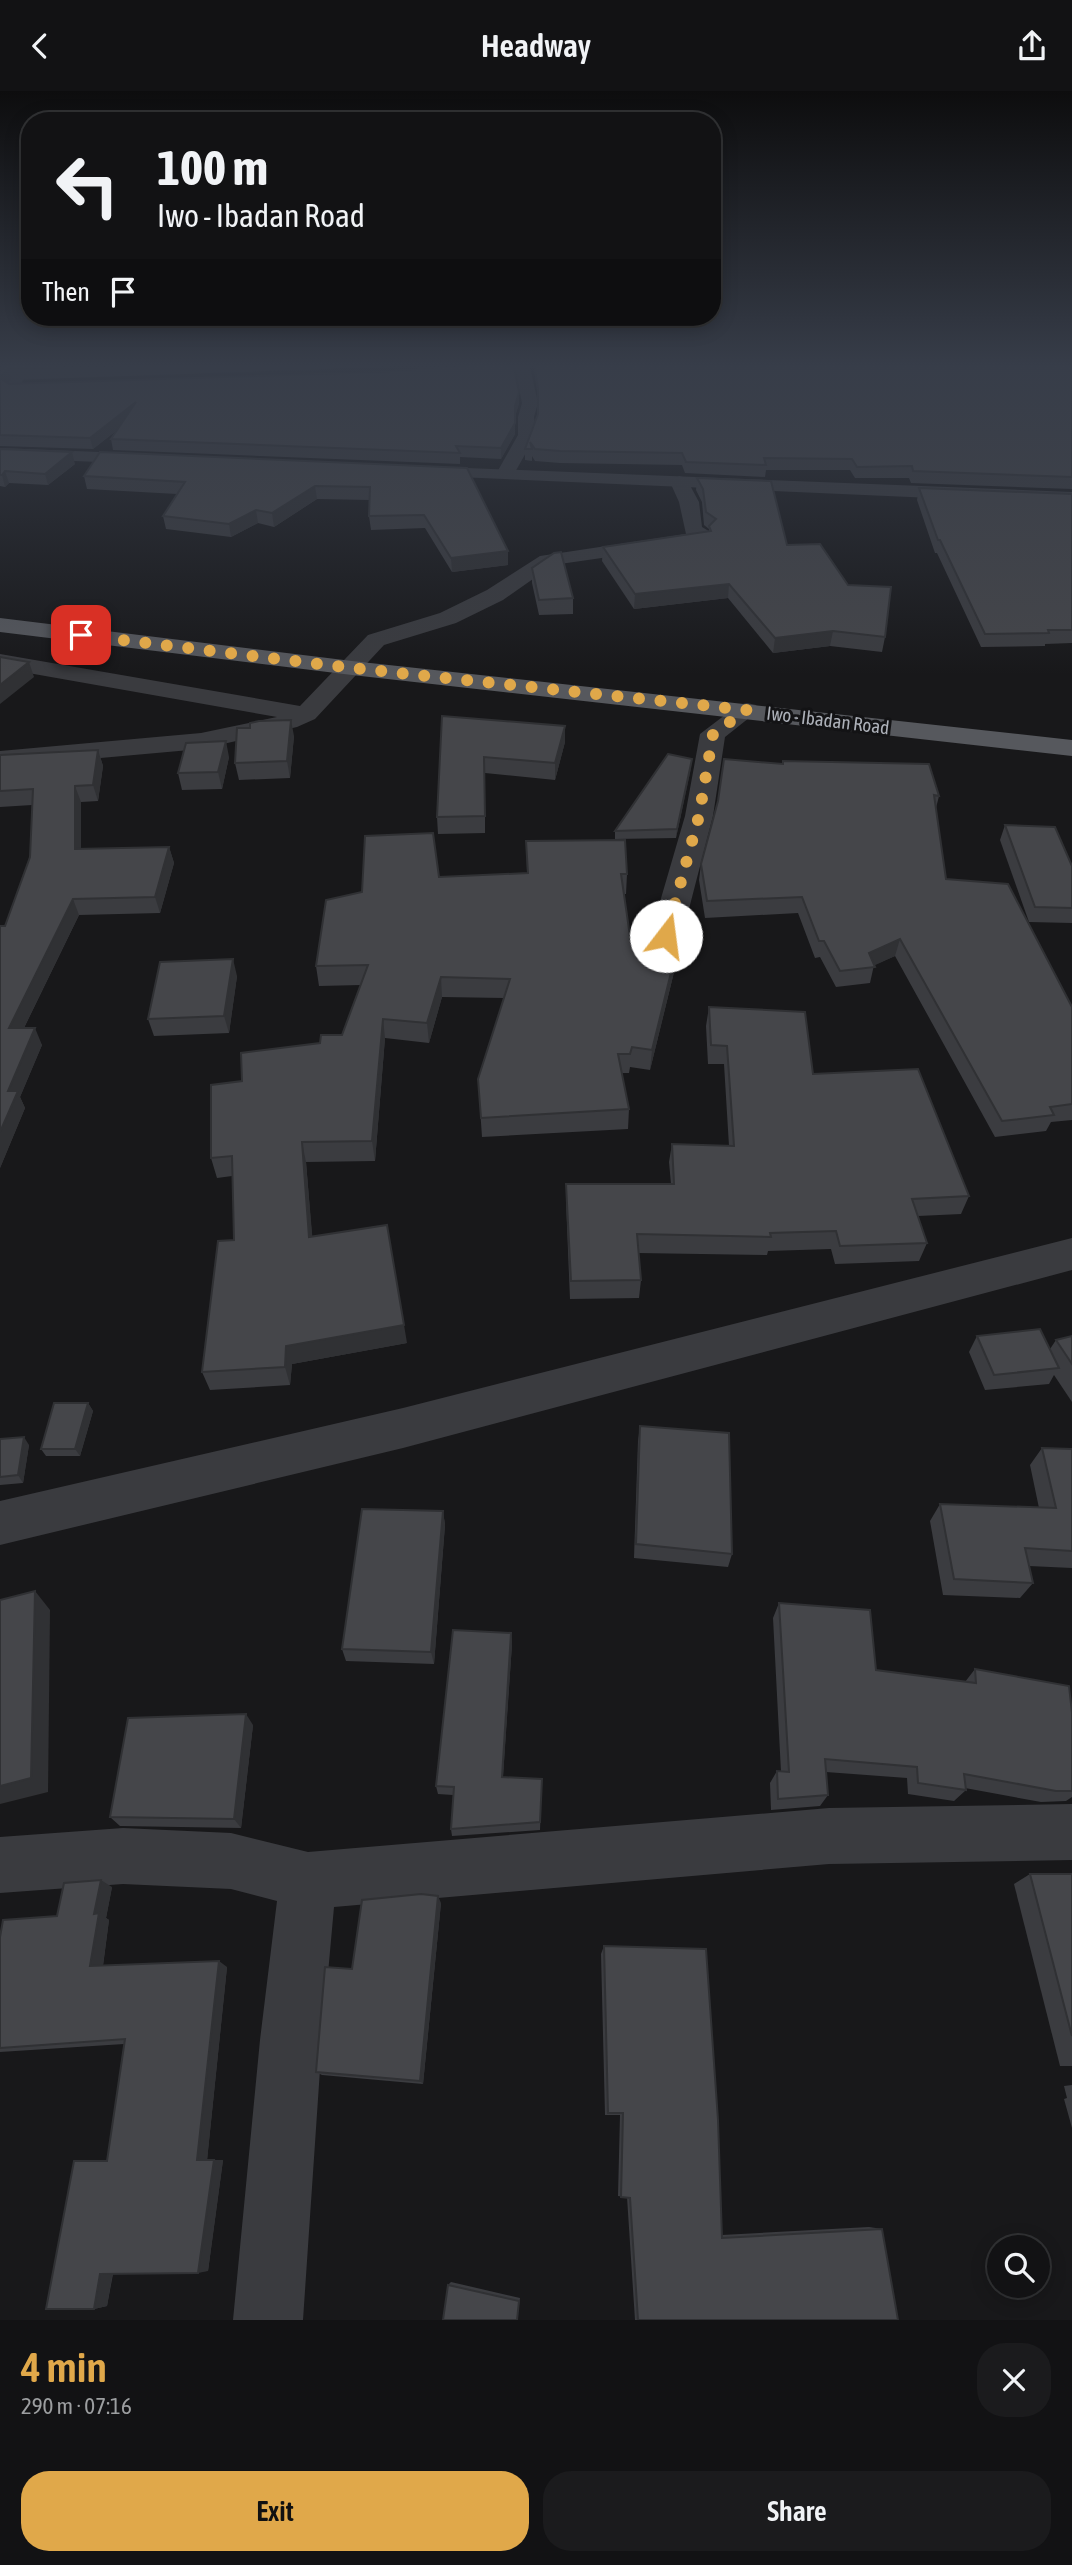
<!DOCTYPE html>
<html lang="en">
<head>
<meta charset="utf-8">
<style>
  body { margin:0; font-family:"Asap Condensed",sans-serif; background:#1b1b1d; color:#f1f3f6; height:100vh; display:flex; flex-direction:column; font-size:26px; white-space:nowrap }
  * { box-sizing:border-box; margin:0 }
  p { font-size:23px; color:#9c9ea0 }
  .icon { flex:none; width:38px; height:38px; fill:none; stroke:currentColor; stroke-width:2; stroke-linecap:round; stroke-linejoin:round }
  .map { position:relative; height:2229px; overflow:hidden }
  .side { display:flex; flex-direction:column; background:#121214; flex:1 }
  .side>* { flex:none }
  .guide { position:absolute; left:21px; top:21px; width:700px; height:214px; border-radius:28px; box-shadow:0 4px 18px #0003,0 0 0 2px #313234; background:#121214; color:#f1f3f6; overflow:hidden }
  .fabs { position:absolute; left:987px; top:2144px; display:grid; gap:14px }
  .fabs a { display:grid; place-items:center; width:63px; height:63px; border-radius:50%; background:#121214; box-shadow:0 4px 18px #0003,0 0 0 2px #313234; font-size:35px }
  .pin { position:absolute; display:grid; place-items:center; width:60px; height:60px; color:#fff; margin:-30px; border-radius:14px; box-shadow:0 4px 10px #0006 }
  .me { position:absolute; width:77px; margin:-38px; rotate:15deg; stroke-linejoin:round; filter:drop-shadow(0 0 5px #0008) }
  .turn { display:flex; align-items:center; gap:24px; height:147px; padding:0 21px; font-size:32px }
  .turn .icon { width:91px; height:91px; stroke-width:2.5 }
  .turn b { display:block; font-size:49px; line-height:60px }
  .then { display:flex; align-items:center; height:66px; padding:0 21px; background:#0003; gap:14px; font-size:26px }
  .round { display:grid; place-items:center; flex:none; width:74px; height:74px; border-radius:28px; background:#1b1b1d }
  .summary { display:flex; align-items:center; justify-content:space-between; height:119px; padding:0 21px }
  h1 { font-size:42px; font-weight:600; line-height:52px; color:#e0a84a }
  .cta { display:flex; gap:14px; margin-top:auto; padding:14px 21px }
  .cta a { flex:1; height:80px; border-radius:28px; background:#e0a84a; color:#111; font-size:28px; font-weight:600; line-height:80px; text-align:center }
  .cta a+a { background:#1b1b1d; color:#f1f3f6 }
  header { display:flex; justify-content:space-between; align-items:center; height:91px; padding:0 21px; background:#121214; font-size:32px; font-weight:600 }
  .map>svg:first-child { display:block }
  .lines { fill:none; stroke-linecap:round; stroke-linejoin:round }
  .minor { fill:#3a3b3f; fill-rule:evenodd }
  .tertiary { fill:#3a3b3f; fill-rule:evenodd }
  .primary { fill:#56585d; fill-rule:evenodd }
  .wall { fill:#3b3c40 }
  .shaded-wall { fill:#303134 }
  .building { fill:#45464a; stroke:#303134; stroke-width:2 }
  .route { stroke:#e0a84a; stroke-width:12; stroke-dasharray:0 21.6 }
  .labels { text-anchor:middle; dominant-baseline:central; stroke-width:6; stroke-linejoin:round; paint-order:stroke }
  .far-street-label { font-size:19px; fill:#acb0b8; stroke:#131315 }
</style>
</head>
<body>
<header><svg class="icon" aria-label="back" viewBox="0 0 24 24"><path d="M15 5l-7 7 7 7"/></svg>Headway<svg class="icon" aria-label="share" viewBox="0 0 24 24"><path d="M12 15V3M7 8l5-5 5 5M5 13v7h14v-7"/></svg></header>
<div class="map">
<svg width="1072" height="2229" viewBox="0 0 1072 2229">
  <rect width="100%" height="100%" fill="#18181a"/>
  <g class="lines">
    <!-- minor -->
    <g class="minor">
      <path d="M 10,272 L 26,272 L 29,277 L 18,299 L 0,310 L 0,297 L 5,293 L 13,277 Z"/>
      <path d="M 485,272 L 537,272 L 530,276 L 538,312 L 534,326 L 536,344 L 514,383 L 505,388 L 496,383 L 518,344 L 518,326 L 522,312 L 515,278 L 461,284 L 453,279 L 461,274 Z"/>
      <path d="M 679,385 L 686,387 L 699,411 L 702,436 L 712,442 L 699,452 L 692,454 L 553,474 L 503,509 L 456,532 L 384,554 L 315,628 L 297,636 L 201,658 L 0,676 L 0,660 L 201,642 L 277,626 L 0,577 L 0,563 L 300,615 L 368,544 L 440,522 L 487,499 L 540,465 L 686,443 L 679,411 L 670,391 Z"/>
      <path d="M 747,612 L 756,614 L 759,619 L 725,646 L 713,725 L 682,845 L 677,852 L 666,855 L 655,852 L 650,845 L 685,725 L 700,643 L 738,614 Z"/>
      <path d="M 1072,1713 L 1072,1769 L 829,1773 L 334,1816 L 322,1949 L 303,2229 L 233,2229 L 260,1949 L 277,1810 L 231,1798 L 123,1793 L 0,1802 L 0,1746 L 123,1737 L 231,1742 L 308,1761 L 829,1717 Z"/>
    </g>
    <!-- tertiary -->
    <g class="tertiary">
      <path d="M 0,357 L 148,363 L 157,368 L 148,373 L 0,367 Z"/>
      <path d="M 418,375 L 1072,401 L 1072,413 L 412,384 L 409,380 Z"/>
      <path d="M 1072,1147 L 1072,1179 L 403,1357 L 0,1454 L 0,1410 L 403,1317 Z"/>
    </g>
    <!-- primary -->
    <path class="primary" d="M 0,527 L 352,570 L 1072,649 L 1072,665 L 352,584 L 0,541 Z"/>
  </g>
  <!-- wall -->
  <g class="wall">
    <path d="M 0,272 L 440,272 L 382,276 L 11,289 L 7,292 L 9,293 L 519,312 L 515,326 L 515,343 L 501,368 L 460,366 L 460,373 L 113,359 L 111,348 L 116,340 L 93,358 L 0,355 Z"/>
    <path d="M 533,272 L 1072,272 L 1072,398 L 911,392 L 909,387 L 855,387 L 850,379 L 766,379 L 765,386 L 685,382 L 682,374 L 560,372 L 535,370 L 532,365 L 532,370 L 525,369 L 525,358 L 538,323 L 538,306 Z"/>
    <path d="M 0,358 L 75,373 L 48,394 L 9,392 L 5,396 L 0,395 Z"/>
    <path d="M 467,377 L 508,460 L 508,474 L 452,481 L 425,437 L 371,439 L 369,425 L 370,409 L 317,408 L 274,436 L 258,432 L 231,446 L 166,438 L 163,425 L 177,403 L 87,398 L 84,385 Z"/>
    <path d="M 697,387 L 787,454 L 848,494 L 885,546 L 882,561 L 830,555 L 773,562 L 728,507 L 634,518 L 602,470 L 603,456 L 709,441 L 709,438 L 704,434 L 702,411 L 696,399 Z"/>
    <path d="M 919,397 L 1072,403 L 1072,552 L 1045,553 L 1045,555 L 981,556 L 937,462 L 935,462 L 917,409 Z"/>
    <path d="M 532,477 L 573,507 L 573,523 L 539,524 L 532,492 Z"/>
    <path d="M 442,625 L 565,651 L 555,689 L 485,682 L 485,742 L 438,743 L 437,726 Z"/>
    <path d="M 294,645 L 290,687 L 239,689 L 235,672 Z"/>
    <path d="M 98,659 L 103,675 L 98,710 L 81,711 L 81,758 L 169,756 L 174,772 L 160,822 L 79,824 L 24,937 L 42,954 L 20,1006 L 25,1017 L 0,1077 L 5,835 L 30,766 L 32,714 L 0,716 L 0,664 Z"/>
    <path d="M 229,666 L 222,698 L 182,699 L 178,682 Z"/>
    <path d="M 692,668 L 676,747 L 615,748 L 615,740 Z"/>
    <path d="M 939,705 L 936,717 L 946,788 L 1072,916 L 1072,1029 L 1051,1031 L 1046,1040 L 995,1046 L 895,865 L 874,874 L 870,892 L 836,896 L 820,866 L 815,867 L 798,822 L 705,827 L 699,789 L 701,773 L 718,710 Z"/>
    <path d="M 1005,734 L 1072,775 L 1072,832 L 1029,831 L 1000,749 Z"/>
    <path d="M 526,750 L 627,783 L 626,803 L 624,803 L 631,852 L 676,873 L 650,979 L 630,976 L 629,982 L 622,982 L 629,1018 L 628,1038 L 482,1046 L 478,988 L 504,907 L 442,906 L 429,952 L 385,947 L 375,1070 L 306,1071 L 312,1146 L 407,1252 L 292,1273 L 290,1294 L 210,1299 L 202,1281 L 234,1149 L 232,1085 L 217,1087 L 211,1067 L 242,990 L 320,952 L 342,944 L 361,894 L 319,895 L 316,875 L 439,786 L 527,782 Z"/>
    <path d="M 237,885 L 229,942 L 154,945 L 148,928 Z"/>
    <path d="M 709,916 L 813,983 L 969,1105 L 961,1123 L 918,1125 L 927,1152 L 919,1170 L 835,1173 L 831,1158 L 768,1160 L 767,1164 L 638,1162 L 641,1189 L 639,1207 L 570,1208 L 566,1111 L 566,1093 L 671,1093 L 669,1071 L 672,1053 L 729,1055 L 724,973 L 708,973 L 706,935 Z"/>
    <path d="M 977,1245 L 1050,1258 L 1056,1249 L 1072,1245 L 1072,1311 L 1054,1284 L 1049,1293 L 985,1299 L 969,1261 Z"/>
    <path d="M 88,1312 L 93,1320 L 80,1365 L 46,1365 L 41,1358 Z"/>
    <path d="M 640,1335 L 732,1463 L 728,1476 L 634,1467 L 638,1350 Z"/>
    <path d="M 0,1348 L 29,1354 L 23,1392 L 0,1394 Z"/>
    <path d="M 1042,1357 L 1072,1358 L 1072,1477 L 1029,1475 L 1033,1492 L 1020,1507 L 943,1504 L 930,1430 L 940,1413 L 1039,1417 L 1030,1374 Z"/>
    <path d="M 443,1420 L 445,1434 L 434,1573 L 346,1570 L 342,1558 Z"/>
    <path d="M 779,1512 L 876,1579 L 965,1591 L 975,1578 L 1072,1622 L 1072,1706 L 1066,1710 L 1041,1711 L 965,1697 L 966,1699 L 954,1710 L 908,1703 L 907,1687 L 826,1681 L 828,1704 L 820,1715 L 771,1719 L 770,1692 L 777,1680 L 781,1681 L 773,1527 Z"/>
    <path d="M 511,1542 L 512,1553 L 503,1686 L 542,1688 L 540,1739 L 452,1745 L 451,1738 L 453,1704 L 438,1703 L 436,1695 Z"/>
    <path d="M 253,1634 L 241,1737 L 120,1735 L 110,1726 Z"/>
    <path d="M 1030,1783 L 1072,1783 L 1072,1975 L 1060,1975 L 1014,1793 Z"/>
    <path d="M 112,1796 L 106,1827 L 109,1829 L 103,1875 L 227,1876 L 207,2069 L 223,2069 L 208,2180 L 113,2183 L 107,2215 L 94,2218 L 107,2070 L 124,1953 L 0,1961 L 0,1846 L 57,1825 Z"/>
    <path d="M 441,1812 L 423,1993 L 322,1984 L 316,1981 L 352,1878 Z"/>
    <path d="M 604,1855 L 722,2144 L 869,2136 L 882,2138 L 898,2229 L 635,2229 L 627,2106 L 618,2105 L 620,2024 L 605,2024 L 601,1863 Z"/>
    <path d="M 1072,1994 L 1072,2037 L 1064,2008 L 1067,2007 L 1064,1995 Z"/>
    <path d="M 451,2191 L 520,2207 L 517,2229 L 448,2194 Z"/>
  </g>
  <!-- shaded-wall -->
  <g class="shaded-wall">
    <path d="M 381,272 L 440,272 L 382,276 Z"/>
    <path d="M 8,278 L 11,289 L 2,297 L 0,285 Z"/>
    <path d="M 519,301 L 519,312 L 515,326 L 515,315 Z"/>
    <path d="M 136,311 L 139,321 L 93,358 L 90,347 Z"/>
    <path d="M 515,332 L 515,343 L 501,368 L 501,357 Z"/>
    <path d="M 72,361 L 75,373 L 48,394 L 45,383 Z"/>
    <path d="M 5,380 L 9,392 L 5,396 L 2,384 Z"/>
    <path d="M 315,395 L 317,408 L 274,436 L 272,422 Z"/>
    <path d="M 256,419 L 258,432 L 231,446 L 229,433 Z"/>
    <path d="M 508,460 L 508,474 L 452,481 L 451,467 Z"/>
    <path d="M 729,493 L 728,507 L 634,518 L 635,503 Z"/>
    <path d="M 833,540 L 830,555 L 773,562 L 775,547 Z"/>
    <path d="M 29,571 L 34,586 L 0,613 L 0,594 Z"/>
    <path d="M 291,629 L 294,645 L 290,687 L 287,670 Z"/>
    <path d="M 565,635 L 565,651 L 555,689 L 555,672 Z"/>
    <path d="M 226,650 L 229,666 L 222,698 L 218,681 Z"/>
    <path d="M 98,659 L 103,675 L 98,710 L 93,694 Z"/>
    <path d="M 692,668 L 691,677 L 676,747 L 677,738 Z"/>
    <path d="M 75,695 L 81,711 L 81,774 L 75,758 Z"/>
    <path d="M 169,756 L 174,772 L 160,822 L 155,806 Z"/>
    <path d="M 73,808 L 79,824 L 16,953 L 9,937 Z"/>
    <path d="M 900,848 L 895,865 L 871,876 L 869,862 Z"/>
    <path d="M 678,853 L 676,873 L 650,979 L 652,959 Z"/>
    <path d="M 233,868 L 237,885 L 229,942 L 224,925 Z"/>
    <path d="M 441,886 L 442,906 L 429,952 L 427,932 Z"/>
    <path d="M 383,928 L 385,947 L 375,1070 L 372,1050 Z"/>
    <path d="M 35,937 L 42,954 L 20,1006 L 25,1017 L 0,1077 L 0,1041 L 8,1000 Z"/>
    <path d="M 302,1051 L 306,1071 L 314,1165 L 309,1146 Z"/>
    <path d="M 404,1234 L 407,1252 L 292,1273 L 290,1294 L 285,1276 L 286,1255 Z"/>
    <path d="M 88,1312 L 93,1320 L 80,1365 L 75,1358 Z"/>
    <path d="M 24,1346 L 29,1354 L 23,1392 L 18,1384 Z"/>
    <path d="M 443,1420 L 445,1434 L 434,1573 L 431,1561 Z"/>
    <path d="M 35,1500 L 50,1519 L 48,1701 L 0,1713 L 0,1695 Z"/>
    <path d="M 511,1542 L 512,1553 L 502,1694 L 502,1686 Z"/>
    <path d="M 246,1623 L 253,1634 L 241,1737 L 234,1728 Z"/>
    <path d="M 101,1789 L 112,1796 L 106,1827 L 109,1829 L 102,1881 L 90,1875 L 94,1823 Z"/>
    <path d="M 438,1805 L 441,1812 L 423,1993 L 420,1990 Z"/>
    <path d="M 219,1870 L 227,1876 L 207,2070 L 197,2069 Z"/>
    <path d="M 214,2069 L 223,2069 L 208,2180 L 198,2182 Z"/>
    <path d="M 113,2180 L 107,2215 L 94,2218 L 100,2183 Z"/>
  </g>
  <!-- building -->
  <g class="building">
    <path d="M 0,272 L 200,272 L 8,278 L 0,285 Z"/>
    <path d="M 494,272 L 513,272 L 519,301 L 515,315 L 515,332 L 501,357 L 456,355 L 460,362 L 111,348 L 136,311 L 90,347 L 0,344 L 0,287 L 9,293 L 381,281 Z"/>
    <path d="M 534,272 L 1072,272 L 1072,386 L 913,380 L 912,375 L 857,376 L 852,368 L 764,367 L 766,374 L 686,371 L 682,362 L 560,360 L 535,358 L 530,351 L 532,358 L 525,358 L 538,323 L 538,297 Z"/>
    <path d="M 0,358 L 72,361 L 45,383 L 5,380 L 2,384 L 0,384 Z"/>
    <path d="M 100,361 L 467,377 L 508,460 L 451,467 L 424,424 L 369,425 L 370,396 L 315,395 L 272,422 L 256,419 L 229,433 L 163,425 L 185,391 L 84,385 Z"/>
    <path d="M 697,387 L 771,390 L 787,454 L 820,453 L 848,494 L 891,496 L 885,546 L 833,540 L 775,547 L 729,493 L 635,503 L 603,456 L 711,440 L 709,435 L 716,428 L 706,421 L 703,398 Z"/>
    <path d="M 919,397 L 1072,403 L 1072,539 L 1048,539 L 1049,542 L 985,543 L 940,449 L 938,449 Z"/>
    <path d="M 561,461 L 573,507 L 539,509 L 532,477 L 554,462 Z"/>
    <path d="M 0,566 L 29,571 L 0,594 Z"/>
    <path d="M 442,625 L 565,635 L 555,672 L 484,666 L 485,725 L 437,726 Z"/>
    <path d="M 291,629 L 287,670 L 235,672 L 237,637 L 250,637 L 250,632 L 259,630 Z"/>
    <path d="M 226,650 L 218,681 L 178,682 L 186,652 Z"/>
    <path d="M 98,659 L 93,694 L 75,695 L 75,758 L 169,756 L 155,806 L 73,808 L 9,937 L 35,937 L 8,1000 L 18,1000 L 0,1041 L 0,835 L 5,835 L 30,766 L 33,698 L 0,700 L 0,664 Z"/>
    <path d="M 668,663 L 692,668 L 677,738 L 615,740 Z"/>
    <path d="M 724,668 L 783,673 L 783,670 L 929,673 L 939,705 L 934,704 L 946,788 L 1008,793 L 1072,916 L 1072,1013 L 1050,1016 L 1054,1024 L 1002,1030 L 900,848 L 869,862 L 875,876 L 840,880 L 824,850 L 819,850 L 802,806 L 707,810 L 701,773 L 718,710 Z"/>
    <path d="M 1005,734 L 1055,736 L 1072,775 L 1072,817 L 1035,816 Z"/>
    <path d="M 433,742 L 439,786 L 528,782 L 526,750 L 625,749 L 627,783 L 621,783 L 631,852 L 678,853 L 652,959 L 632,956 L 630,963 L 618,963 L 629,1018 L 481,1027 L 478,988 L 510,888 L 441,886 L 427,932 L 383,928 L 372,1050 L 302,1051 L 309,1146 L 387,1134 L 404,1234 L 286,1255 L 285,1276 L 202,1281 L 218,1150 L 234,1149 L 232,1065 L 211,1067 L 211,994 L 242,990 L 241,962 L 320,952 L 321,944 L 342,944 L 368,874 L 316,875 L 326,809 L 362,801 L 365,745 Z"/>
    <path d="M 233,868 L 224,925 L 148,928 L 160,871 Z"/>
    <path d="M 709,916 L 805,921 L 813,983 L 918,978 L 969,1105 L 912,1108 L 927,1152 L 840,1155 L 836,1140 L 770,1142 L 771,1146 L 637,1143 L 641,1189 L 571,1190 L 566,1093 L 674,1093 L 672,1053 L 734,1055 L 727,955 L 711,954 Z"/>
    <path d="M 1040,1238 L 1059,1277 L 994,1284 L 977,1245 Z"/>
    <path d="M 1072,1245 L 1072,1273 L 1056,1249 Z"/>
    <path d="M 54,1312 L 88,1312 L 75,1358 L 41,1358 Z"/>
    <path d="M 640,1335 L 729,1342 L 732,1463 L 636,1453 Z"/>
    <path d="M 24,1346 L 18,1384 L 0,1386 L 0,1348 Z"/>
    <path d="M 1042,1357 L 1072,1358 L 1072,1460 L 1025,1457 L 1033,1492 L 954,1488 L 940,1413 L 1056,1417 Z"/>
    <path d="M 362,1418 L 443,1420 L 431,1561 L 342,1558 Z"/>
    <path d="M 35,1500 L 31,1687 L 0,1695 L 0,1509 Z"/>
    <path d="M 779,1512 L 870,1519 L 876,1579 L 976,1592 L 975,1578 L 1069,1595 L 1072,1622 L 1072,1700 L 1056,1700 L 964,1683 L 966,1699 L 918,1692 L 917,1676 L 825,1668 L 828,1704 L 778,1708 L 777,1680 L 789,1681 Z"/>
    <path d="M 453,1539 L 511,1542 L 502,1686 L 542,1688 L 540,1731 L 451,1738 L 454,1696 L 436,1695 Z"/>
    <path d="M 246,1623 L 234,1728 L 110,1726 L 128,1627 Z"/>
    <path d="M 1030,1783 L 1072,1783 L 1072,1945 Z"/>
    <path d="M 101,1789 L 94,1823 L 99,1822 L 90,1875 L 219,1870 L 197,2069 L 214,2069 L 198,2182 L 100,2183 L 94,2218 L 46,2218 L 74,2070 L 107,2070 L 125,1948 L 0,1957 L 0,1846 L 3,1829 L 57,1825 L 64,1792 Z"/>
    <path d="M 421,1803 L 438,1805 L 420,1990 L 316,1981 L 325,1876 L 352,1878 L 362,1809 Z"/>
    <path d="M 604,1855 L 706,1858 L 718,2029 L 722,2147 L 882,2138 L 898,2229 L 638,2229 L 630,2107 L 621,2106 L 623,2022 L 608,2022 Z"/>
    <path d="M 448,2194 L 519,2210 L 517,2229 L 443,2229 Z"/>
  </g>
  <!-- sky -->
  <linearGradient id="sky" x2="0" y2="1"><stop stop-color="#0d0d0e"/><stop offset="0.47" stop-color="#373d49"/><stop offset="1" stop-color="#373d49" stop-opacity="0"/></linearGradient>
  <rect width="1072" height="584" fill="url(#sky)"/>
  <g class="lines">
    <!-- route -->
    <path class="route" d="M 81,544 L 352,577 L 747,619 L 713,643 L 699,725 L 666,845"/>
  </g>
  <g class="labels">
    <!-- far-street labels -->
    <g class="far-street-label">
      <text transform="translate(828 629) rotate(7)">Iwo - Ibadan Road</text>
    </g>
  </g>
</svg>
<div class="fabs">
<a><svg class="icon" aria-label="search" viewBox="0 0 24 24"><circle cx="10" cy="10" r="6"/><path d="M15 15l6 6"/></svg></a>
</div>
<div class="pin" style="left:81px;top:544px;background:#d93025"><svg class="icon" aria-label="arrive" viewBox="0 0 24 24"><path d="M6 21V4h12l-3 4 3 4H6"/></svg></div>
<svg class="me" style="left:666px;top:845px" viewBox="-20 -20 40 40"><circle r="19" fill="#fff"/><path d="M0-13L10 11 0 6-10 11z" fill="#e0a84a"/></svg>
<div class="guide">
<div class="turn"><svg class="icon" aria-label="left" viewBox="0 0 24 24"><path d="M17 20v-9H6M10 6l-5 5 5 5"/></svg><div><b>100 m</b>Iwo - Ibadan Road</div></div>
<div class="then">Then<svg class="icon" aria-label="arrive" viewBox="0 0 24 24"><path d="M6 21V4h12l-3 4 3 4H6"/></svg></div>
</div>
</div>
<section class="side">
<div class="summary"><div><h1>4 min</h1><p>290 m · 07:16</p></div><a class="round"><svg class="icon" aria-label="close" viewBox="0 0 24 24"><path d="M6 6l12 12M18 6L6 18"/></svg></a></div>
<div class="cta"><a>Exit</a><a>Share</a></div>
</section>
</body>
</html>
